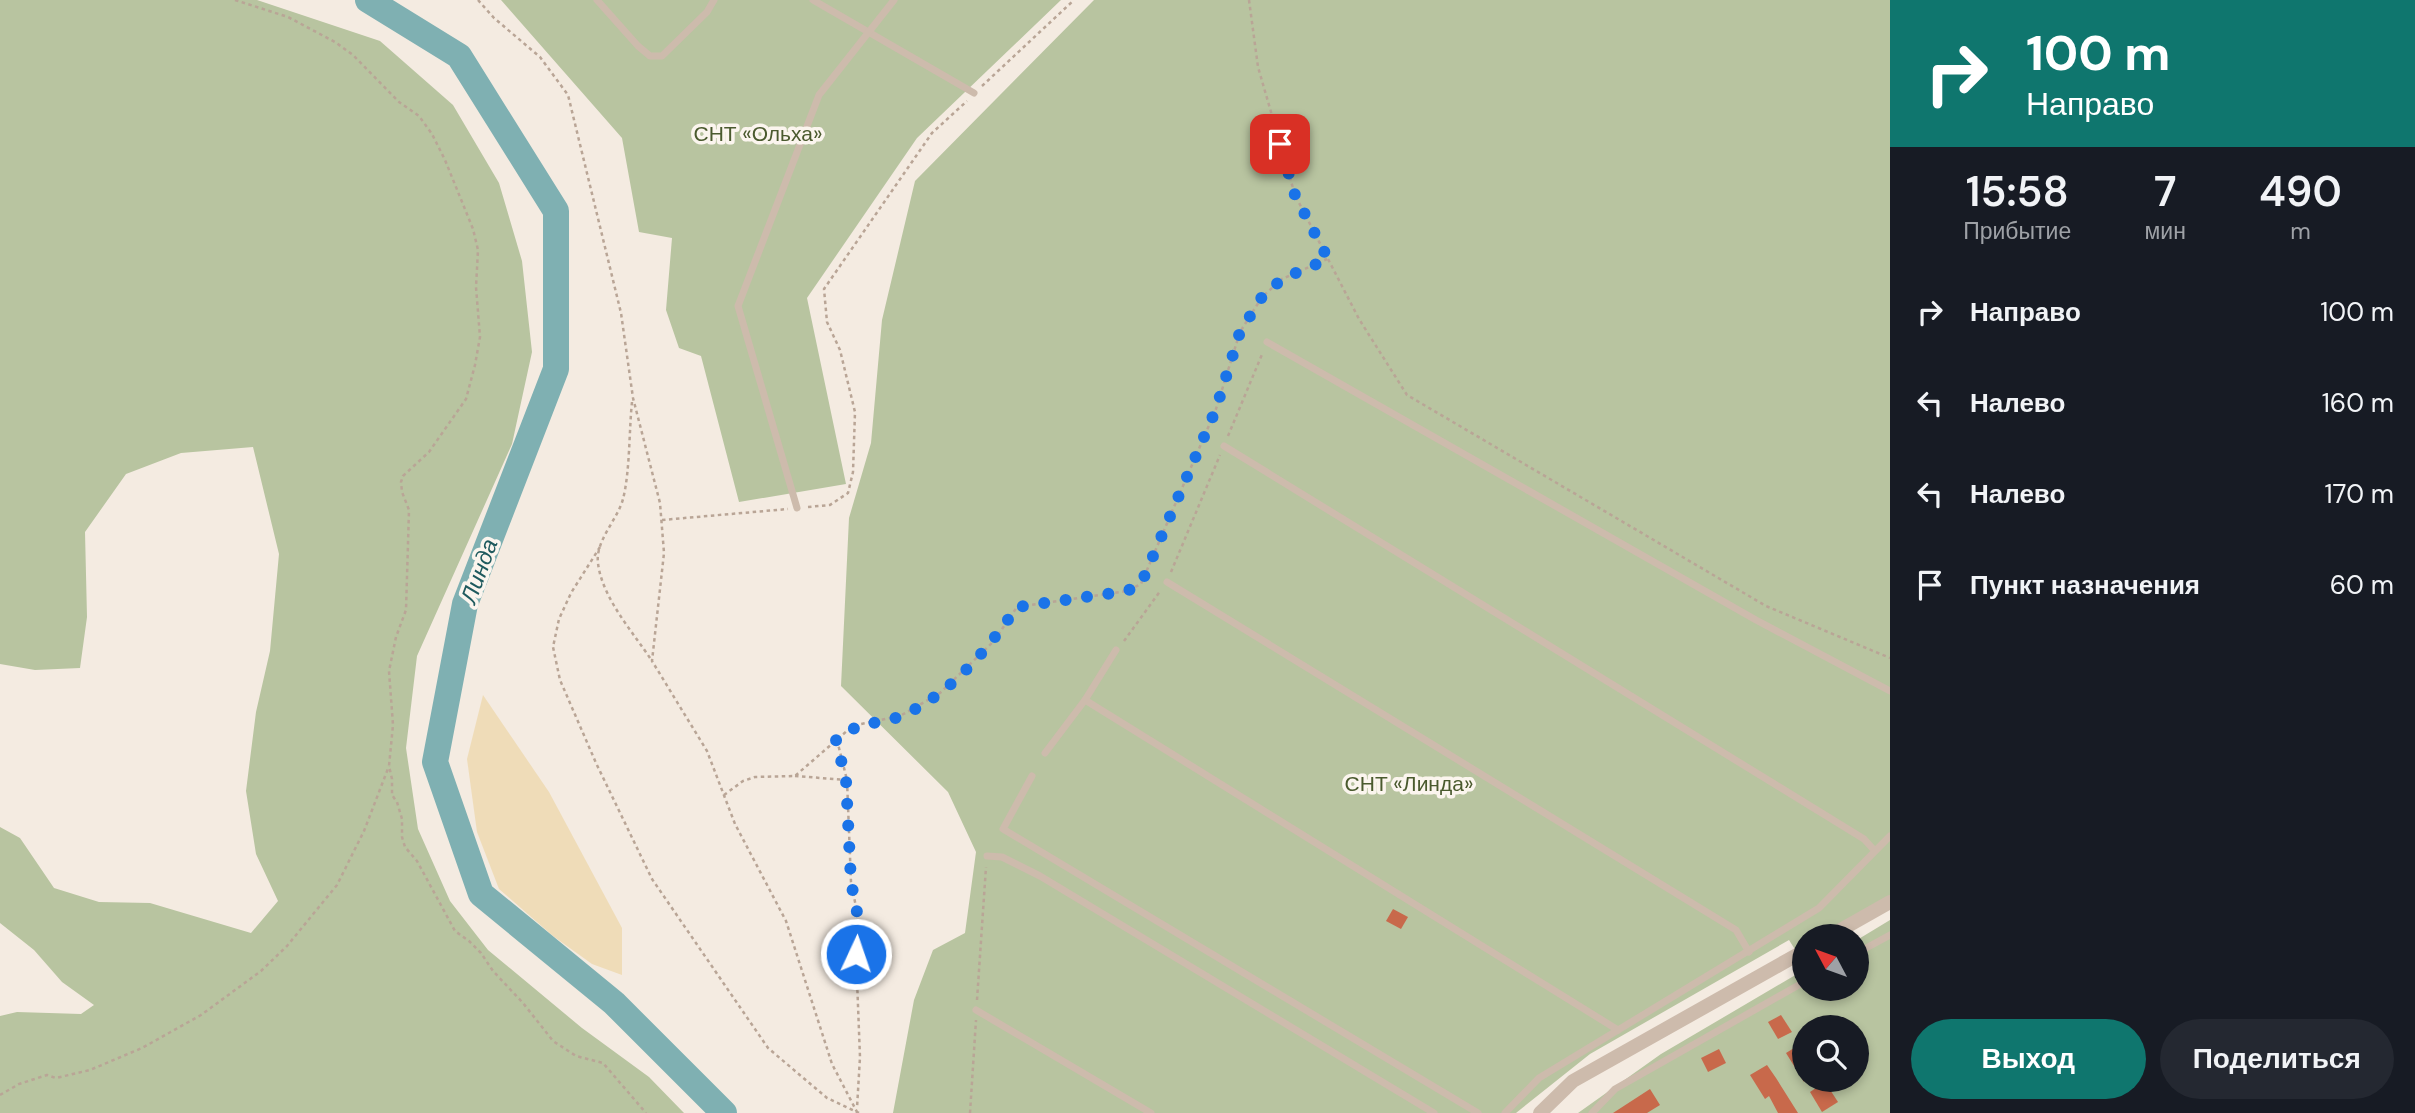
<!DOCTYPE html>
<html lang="ru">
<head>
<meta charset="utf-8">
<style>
  body { margin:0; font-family:"DM Sans",sans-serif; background:#242831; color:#f1f3f6; height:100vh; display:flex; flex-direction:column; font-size:26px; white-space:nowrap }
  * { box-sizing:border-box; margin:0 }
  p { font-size:23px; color:#9ea1a6 }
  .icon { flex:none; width:38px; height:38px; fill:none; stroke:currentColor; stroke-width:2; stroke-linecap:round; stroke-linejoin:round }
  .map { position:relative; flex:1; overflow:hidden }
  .details { display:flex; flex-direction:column; background:#171b24; width:525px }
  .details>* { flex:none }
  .hud { background:#0f766e; color:#fff; overflow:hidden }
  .needle { width:46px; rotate:311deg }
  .controls { position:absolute; left:1792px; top:924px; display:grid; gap:14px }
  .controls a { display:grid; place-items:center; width:77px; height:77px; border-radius:50%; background:#171b24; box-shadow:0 4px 10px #0003; font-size:35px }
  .pin { position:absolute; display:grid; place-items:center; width:60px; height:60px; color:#fff; margin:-30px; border-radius:14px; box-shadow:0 4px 10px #0006 }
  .me { position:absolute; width:77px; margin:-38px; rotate:3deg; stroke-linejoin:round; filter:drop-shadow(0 0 5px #0008) }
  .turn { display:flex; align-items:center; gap:24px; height:147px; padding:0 21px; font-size:32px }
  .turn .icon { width:91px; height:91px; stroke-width:2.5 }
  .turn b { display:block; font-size:49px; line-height:60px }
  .eta { display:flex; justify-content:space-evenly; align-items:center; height:119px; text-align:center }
  .eta b { font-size:42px; font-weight:600; line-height:49px }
  .primary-button { display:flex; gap:14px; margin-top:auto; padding:14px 21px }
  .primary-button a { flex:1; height:80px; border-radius:42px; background:#0f766e; color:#fff; font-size:28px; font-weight:600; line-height:80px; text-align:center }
  .primary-button a+a { background:#242831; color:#f1f3f6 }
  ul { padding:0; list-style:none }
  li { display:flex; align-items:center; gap:21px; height:91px; padding:0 21px }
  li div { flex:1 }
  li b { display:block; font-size:26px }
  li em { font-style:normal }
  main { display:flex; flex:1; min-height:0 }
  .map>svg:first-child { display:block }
  .green { fill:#b8c4a0; fill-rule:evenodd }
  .sand { fill:#efdcb8 }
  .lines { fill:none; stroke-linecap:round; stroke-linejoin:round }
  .river { stroke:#7fb0b2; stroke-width:26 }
  .building { fill:#c8694b }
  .path { stroke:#b9a596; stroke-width:2.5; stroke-dasharray:3.5 3.5; stroke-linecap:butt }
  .service { stroke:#cdbbac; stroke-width:7 }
  .minor { stroke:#cdbbac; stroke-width:14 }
  .route { stroke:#1a73e8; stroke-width:12; stroke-dasharray:0 21.6 }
  .labels { text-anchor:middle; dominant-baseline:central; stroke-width:7; stroke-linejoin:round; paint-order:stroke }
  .park-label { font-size:21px; fill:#4a5a2e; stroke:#fbf5ee }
  .water-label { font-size:23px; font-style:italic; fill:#1f5a5e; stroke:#fbf5ee }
</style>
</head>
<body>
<main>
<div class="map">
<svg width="1890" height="1113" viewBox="0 0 1890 1113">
  <rect width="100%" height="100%" fill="#f4ebe1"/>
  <!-- green -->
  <g class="green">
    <path d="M 0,0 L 257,0 L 380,41 L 453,105 L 499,183 L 522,261 L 532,352 L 512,444 L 417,656 L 406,748 L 418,829 L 450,901 L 488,950 L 582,1028 L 649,1077 L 684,1113 L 0,1113 L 0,1016 L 17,1012 L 81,1014 L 94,1005 L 62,982 L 34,950 L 0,923 L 0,827 L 20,838 L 54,888 L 99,902 L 150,903 L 251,933 L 278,901 L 256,854 L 246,791 L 256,712 L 270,651 L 279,554 L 253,447 L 181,453 L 126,474 L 85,532 L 87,617 L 80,668 L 35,670 L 0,664 Z"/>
    <path d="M 501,0 L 1061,0 L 917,138 L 807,298 L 846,484 L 739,502 L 701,356 L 679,348 L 666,310 L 672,238 L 639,232 L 622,138 Z"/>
    <path d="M 1094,0 L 1890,0 L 1890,897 L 1821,936 L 1804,936 L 1804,946 L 1796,951 L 1789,940 L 1590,1054 L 1516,1113 L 893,1113 L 914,1000 L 933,950 L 965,933 L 976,852 L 948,792 L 841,686 L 849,518 L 871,443 L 882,320 L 915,181 Z"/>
    <path d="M 1890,920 L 1890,1113 L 1578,1113 L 1661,1054 L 1804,970 L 1804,989 L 1857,989 L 1857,940 ZM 1804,1027 L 1857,1027 L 1857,1080 L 1804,1080 Z"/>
  </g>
  <!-- sand -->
  <path class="sand" d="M 483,695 L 549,792 L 622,928 L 622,975 L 592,964 L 553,936 L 499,889 L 477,832 L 467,759 Z"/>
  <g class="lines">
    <!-- river -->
    <path class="river" d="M 368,0 L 459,56 L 556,211 L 556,369 L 465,604 L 435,762 L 481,894 L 614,1003 L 724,1113"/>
  </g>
  <!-- building -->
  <g class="building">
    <path d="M 1393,909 L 1408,917 L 1401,929 L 1386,921 Z"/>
    <path d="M 1781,1015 L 1792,1032 L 1778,1039 L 1768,1022 Z"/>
    <path d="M 1799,1045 L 1800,1047 L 1804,1045 L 1804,1082 L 1786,1053 Z"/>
    <path d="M 1719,1049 L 1726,1063 L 1708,1072 L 1701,1058 Z"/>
    <path d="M 1767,1065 L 1776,1078 L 1798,1113 L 1778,1113 L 1769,1096 L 1765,1099 L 1750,1075 Z"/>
    <path d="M 1825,1082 L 1838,1102 L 1822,1112 L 1810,1092 Z"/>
    <path d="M 1650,1089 L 1660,1105 L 1647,1113 L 1613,1113 Z"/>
  </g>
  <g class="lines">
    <!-- path -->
    <g class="path">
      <path d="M 235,0 L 288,17 L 335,42 L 353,55 L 399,102 L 419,116 L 432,134 L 445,160 L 473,229 L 478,250 L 476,287 L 480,337 L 475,365 L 466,399 L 429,452 L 403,476 L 401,482 L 402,492 L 409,510 L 406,610 L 396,637 L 389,671 L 393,725 L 389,766 L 392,779 L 392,795 L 397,802 L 402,819 L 402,837 L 405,847 L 417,861 L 455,931 L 469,941 L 481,953 L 493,971 L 523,1003 L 553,1041 L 576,1056 L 603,1063 L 646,1113"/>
      <path d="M 478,0 L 494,18 L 540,57 L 568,95 L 621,313 L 633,398 L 660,503 L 664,553 L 652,661 L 707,751 L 735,824 L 786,921 L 832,1064 L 857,1112"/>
      <path d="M 1249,0 L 1258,67 L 1295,195 L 1359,319 L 1407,395 L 1766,606 L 1890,658"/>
      <path d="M 982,86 L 1074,0"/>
      <path d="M 632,402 C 629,430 630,472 623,499 C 618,519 595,541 598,563 C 602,598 633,632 652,661"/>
      <path d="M 1228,436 L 1263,352"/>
      <path d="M 808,507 L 830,505 L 848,493 L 853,472 L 855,412 L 840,350 L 827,322 L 824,289 L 932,133 L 967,101"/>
      <path d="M 662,520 L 788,509"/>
      <path d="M 600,547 L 571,593 L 559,619 L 553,647 L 560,680 L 596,763 L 652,879 L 768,1048 L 827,1098 L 859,1113"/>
      <path d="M 1171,572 L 1220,455"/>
      <path d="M 1124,641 L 1161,590"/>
      <path d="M 837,740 L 847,780 L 851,882 L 859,922 L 856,954 L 860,1057 L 857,1108"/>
      <path d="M 795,776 L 847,780"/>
      <path d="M 724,795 L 743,781 L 755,777 L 795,776 L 848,730 L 861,724 L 900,716 L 940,693 L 994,641 L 1017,607 L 1127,591 L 1141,584 L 1216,409 L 1240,332 L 1262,297 L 1282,279 L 1327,259"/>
      <path d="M 977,1000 L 986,867"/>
      <path d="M 0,1095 L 19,1084 L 47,1075 L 56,1078 L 90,1070 L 142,1048 L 201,1015 L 261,971 L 287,946 L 337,885 L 364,831 L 389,766"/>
      <path d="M 970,1113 L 976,1020"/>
    </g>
    <!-- service -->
    <g class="service">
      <path d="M 597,0 L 638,46 L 650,56 L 662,56 L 707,12 L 714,0"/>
      <path d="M 813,0 L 974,93"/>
      <path d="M 1267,342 L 1756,620 L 1890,691"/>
      <path d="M 1224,446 L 1864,839 L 1874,850"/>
      <path d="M 797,508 L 738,306 L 819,95 L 894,0"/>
      <path d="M 1167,582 L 1736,930 L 1749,952"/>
      <path d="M 1085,700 L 1618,1030"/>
      <path d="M 1045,753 L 1085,700 L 1116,650"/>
      <path d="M 1032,776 L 1003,829 L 1478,1113"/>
      <path d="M 987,856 L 1002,857 L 1040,876 L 1434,1113"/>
      <path d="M 1857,953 L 1890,935"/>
      <path d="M 976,1010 L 1151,1113"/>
      <path d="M 1505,1113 L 1539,1078 L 1819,908 L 1890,836"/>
      <path d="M 1592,1113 L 1615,1089 L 1804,982"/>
    </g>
    <!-- minor -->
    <g class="minor">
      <path d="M 1830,936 L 1890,902"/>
      <path d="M 1540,1113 L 1573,1081 L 1804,951"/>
    </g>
  </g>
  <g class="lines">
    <!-- route -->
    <path class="route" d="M 856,954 L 859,922 L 851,882 L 846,780 L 836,740 C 861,719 875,726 901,716 C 950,695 988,649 1017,607 L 1127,591 L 1141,584 L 1216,409 L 1240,332 L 1262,297 L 1282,279 L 1328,259 L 1295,195 L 1280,144"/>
  </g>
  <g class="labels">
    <!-- park labels -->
    <g class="park-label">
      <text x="758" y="134">СНТ «Ольха»</text>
      <text x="1409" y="784">СНТ «Линда»</text>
    </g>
    <!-- water labels -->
    <g class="water-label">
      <text transform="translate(479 571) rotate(-70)">Линда</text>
    </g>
  </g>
</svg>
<div class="controls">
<a><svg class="needle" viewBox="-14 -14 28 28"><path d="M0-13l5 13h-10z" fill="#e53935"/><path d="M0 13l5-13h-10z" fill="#9ea1a6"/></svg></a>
<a><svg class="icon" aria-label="search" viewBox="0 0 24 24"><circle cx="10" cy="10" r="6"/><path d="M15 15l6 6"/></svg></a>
</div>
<div class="pin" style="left:1280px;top:144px;background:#d93025"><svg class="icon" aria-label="arrive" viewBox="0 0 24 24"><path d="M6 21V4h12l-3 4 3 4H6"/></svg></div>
<svg class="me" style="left:856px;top:954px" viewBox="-20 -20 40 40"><circle r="17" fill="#1a73e8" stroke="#fff" stroke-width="3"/><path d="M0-11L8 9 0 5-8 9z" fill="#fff"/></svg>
</div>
<section class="details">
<div class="hud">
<div class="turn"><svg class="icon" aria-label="right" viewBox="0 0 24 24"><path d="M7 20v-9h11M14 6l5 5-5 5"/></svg><div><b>100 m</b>Направо</div></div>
</div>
<div class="eta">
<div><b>15:58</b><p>Прибытие</p></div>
<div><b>7</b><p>мин</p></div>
<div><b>490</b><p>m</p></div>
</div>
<ul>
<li><svg class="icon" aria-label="right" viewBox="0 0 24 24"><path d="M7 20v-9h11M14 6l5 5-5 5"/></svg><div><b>Направо</b></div><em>100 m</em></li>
<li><svg class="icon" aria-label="left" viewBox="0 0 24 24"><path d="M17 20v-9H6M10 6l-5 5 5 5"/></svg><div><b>Налево</b></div><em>160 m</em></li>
<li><svg class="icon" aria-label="left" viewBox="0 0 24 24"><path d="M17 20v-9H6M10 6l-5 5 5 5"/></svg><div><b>Налево</b></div><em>170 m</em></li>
<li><svg class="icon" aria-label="arrive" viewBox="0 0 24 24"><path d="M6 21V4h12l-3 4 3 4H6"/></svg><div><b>Пункт назначения</b></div><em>60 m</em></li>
</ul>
<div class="primary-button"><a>Выход</a><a>Поделиться</a></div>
</section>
</main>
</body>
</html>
